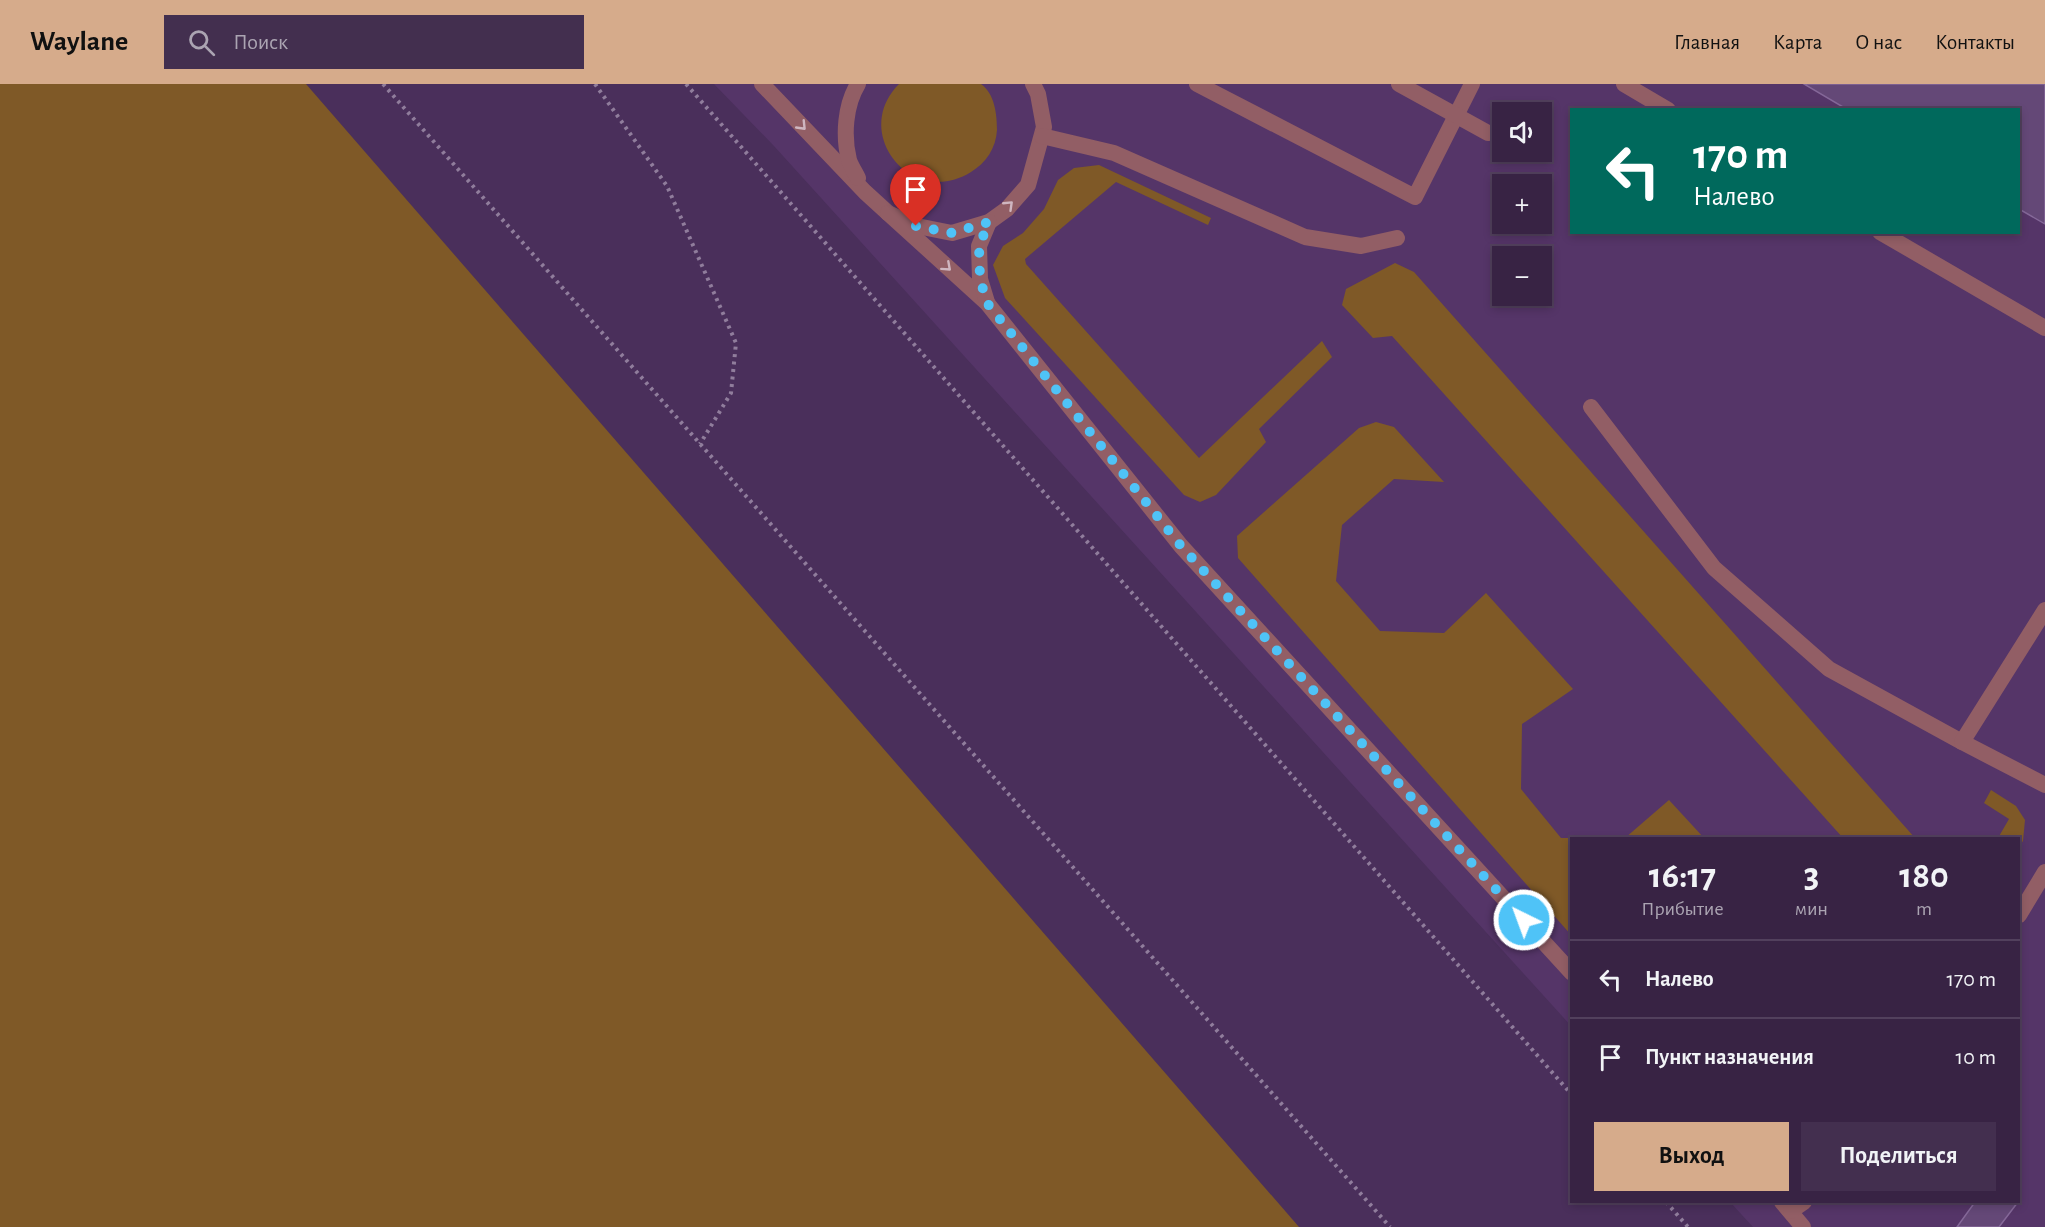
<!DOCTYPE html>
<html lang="ru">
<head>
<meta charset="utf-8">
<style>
  body { margin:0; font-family:"Alegreya Sans",sans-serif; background:#432f4f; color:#f1f3f6; height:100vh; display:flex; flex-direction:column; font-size:22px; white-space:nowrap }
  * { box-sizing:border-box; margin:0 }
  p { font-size:20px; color:#aba4b2 }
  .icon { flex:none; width:33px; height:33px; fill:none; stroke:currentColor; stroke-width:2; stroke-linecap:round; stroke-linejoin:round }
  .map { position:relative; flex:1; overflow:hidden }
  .panel { position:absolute; left:1570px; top:753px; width:450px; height:366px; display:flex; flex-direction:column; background:#382344; border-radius:0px; box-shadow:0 3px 9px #0003,0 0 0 2px #52405d }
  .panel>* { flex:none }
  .banner { position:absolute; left:1570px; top:24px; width:450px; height:126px; border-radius:0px; box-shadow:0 3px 9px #0003,0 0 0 2px #52405d; background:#00695c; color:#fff; overflow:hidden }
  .controls { position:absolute; left:1492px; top:18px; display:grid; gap:12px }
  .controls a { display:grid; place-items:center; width:60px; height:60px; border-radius:0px; background:#382344; box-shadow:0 3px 9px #0003,0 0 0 2px #52405d; font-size:30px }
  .pin { position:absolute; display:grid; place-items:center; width:51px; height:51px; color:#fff; margin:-62px -26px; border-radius:50% 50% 50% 0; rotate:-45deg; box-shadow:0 0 6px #0007 }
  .pin .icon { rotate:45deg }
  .me { position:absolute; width:66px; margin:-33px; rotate:318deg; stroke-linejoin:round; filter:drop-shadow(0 0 4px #0008) }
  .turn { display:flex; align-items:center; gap:21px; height:126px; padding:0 24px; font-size:27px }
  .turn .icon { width:78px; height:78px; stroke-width:2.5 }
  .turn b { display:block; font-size:42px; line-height:51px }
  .eta { display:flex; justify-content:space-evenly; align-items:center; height:102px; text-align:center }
  .eta b { font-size:36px; font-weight:700; line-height:42px }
  .action { display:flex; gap:12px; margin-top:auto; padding:12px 24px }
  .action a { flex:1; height:69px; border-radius:0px; background:#d6ab8b; color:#111; font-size:24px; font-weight:700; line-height:69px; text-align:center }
  .action a+a { background:#432f4f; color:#f1f3f6 }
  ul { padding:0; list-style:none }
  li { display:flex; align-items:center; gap:18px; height:78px; padding:0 24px; border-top:2px solid #52405d }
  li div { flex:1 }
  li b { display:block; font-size:22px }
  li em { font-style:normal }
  header { display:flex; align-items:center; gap:36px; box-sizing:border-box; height:84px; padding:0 30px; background:#d6ab8b; color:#111 }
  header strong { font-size:28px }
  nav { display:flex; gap:33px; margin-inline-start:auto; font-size:21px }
  .search { width:420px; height:54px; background:#432f4f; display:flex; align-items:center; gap:15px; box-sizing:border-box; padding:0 21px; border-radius:0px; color:#aba4b2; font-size:22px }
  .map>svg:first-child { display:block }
  .built { fill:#553568; fill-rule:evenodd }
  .green { fill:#7f5927 }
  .building { fill:#644877; stroke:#856899; stroke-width:1.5 }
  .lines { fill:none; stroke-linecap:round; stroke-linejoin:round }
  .path { stroke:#907d9c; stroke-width:4; stroke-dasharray:3 4.5; stroke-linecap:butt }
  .lane { stroke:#925e65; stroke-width:16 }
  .oneway { stroke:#cfb6c0 }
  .route { stroke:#4fc3f7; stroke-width:10; stroke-dasharray:0 18 }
</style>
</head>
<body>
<header>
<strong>Waylane</strong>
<div class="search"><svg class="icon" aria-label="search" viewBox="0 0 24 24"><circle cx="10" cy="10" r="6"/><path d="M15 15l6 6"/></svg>Поиск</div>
<nav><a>Главная</a><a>Карта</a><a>О нас</a><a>Контакты</a></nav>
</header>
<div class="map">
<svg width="2045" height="1143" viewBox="0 0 2045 1143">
  <rect width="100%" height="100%" fill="#4a2f5b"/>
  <!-- built -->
  <path class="built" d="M 714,0 L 2045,0 L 2045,1143 L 1753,1143 L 1730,1118 L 2019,1118 L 2019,754 L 1572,754 L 1572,943 L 774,62 ZM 1572,26 L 2019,26 L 2019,148 L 1572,148 ZM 1503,28 L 1542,28 L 1542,68 L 1503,68 ZM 1503,100 L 1542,100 L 1542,140 L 1503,140 ZM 1503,172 L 1542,172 L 1542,212 L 1503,212 Z"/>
  <!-- green -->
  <g class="green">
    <path d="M 0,0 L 306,0 L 1299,1143 L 0,1143 Z"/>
    <path d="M 899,0 L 981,0 C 995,10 997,31 997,46 C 996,64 986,79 971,88 C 912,125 850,49 899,0 Z"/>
    <path d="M 1099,81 L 1211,134 L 1208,141 L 1116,98 L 1025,175 L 1026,180 L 1199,374 L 1322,257 L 1332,273 L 1259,345 L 1266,358 L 1216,411 L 1200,418 L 1184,411 L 1005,214 L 993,181 L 1003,162 L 1023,149 L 1044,125 L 1058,96 L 1074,84 Z"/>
    <path d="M 1395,179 L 1414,188 L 1915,754 L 1843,754 L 1392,252 L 1373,254 L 1342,221 L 1346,205 Z"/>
    <path d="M 1376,338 L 1394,343 L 1444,398 L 1394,395 L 1342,441 L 1336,497 L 1380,547 L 1444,549 L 1486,509 L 1573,605 L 1522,640 L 1521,705 L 1561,754 L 1581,754 L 1572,754 L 1572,852 L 1238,474 L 1237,452 L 1359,344 Z"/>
    <path d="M 1991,706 L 2016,722 L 2025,736 L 2023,757 L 2019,763 L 2019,754 L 1998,754 L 2009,735 L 1984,719 Z"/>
    <path d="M 1669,716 L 1704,754 L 1625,754 Z"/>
  </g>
  <!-- building -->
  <g class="building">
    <path d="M 1804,0 L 2045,0 L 2045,140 L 2019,125 L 2019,26 L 1848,26 Z"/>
    <path d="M 1975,1118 L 2018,1118 L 1999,1143 L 1957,1143 Z"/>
  </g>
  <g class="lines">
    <!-- path -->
    <g class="path">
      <path d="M 383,0 L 1390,1143"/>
      <path d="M 595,0 L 667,102 L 736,259 L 731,309 L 700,360"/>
      <path d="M 686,0 L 1572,1011"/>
      <path d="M 1666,1118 L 1688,1143"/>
    </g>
    <!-- lane -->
    <g class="lane">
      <path d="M 762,0 L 865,108 L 888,129 L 917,142 L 952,149 L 989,138 L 1007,125 L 1028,101 L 1044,43 L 1038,10 L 1033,0"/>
      <path d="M 1197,0 L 1415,113 L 1472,0"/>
      <path d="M 1399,0 L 1488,49"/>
      <path d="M 1624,0 L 1668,26"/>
      <path d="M 1042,52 L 1114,69 L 1305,153 L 1361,162 L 1397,154"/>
      <path d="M 858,94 C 855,88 851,82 849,76 C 843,52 845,21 858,0"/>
      <path d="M 888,129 L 987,219 L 1181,462 L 1572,889"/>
      <path d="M 1880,148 L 2045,244"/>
      <path d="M 987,218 L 980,195 L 979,162 L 989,138"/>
      <path d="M 1591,323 L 1714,484 L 1829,585 L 1962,658"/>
      <path d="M 2045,526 L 1962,658 L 2045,701"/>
      <path d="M 2019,831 L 2045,788"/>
      <path d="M 1782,1118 L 1803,1143"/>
      <path d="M 1791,1127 L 1804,1118"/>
    </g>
  </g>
  <!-- one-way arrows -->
  <defs><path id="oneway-chevron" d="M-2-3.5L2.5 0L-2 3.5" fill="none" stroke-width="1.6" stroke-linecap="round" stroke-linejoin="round" transform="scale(1.5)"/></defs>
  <g class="oneway">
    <use href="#oneway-chevron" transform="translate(802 42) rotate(46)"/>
    <use href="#oneway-chevron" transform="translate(1009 121) rotate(-44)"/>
    <use href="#oneway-chevron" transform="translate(947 183) rotate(42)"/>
  </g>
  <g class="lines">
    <!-- route -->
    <path class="route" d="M 916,142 L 952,149 L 989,138 L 979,162 L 980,195 L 987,219 L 1181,462 L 1524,836"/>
  </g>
</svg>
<div class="controls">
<a><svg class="icon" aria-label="sound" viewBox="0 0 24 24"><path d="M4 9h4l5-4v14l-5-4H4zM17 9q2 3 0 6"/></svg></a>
<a>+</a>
<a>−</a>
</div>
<div class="pin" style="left:916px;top:142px;background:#d93025"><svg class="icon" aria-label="arrive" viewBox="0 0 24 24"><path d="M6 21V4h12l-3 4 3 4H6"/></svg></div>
<svg class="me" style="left:1524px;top:836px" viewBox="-20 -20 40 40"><circle r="17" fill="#4fc3f7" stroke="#fff" stroke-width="3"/><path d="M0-11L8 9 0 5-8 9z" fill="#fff"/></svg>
<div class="banner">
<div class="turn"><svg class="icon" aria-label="left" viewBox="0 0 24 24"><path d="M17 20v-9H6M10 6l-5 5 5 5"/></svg><div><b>170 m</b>Налево</div></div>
</div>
<section class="panel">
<div class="eta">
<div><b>16:17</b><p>Прибытие</p></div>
<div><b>3</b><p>мин</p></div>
<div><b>180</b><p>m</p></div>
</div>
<ul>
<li><svg class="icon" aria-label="left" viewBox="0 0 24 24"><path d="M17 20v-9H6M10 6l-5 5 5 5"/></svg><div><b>Налево</b></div><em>170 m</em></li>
<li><svg class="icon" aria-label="arrive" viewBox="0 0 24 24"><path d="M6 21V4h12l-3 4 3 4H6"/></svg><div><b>Пункт назначения</b></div><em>10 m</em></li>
</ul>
<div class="action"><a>Выход</a><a>Поделиться</a></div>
</section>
</div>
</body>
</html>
